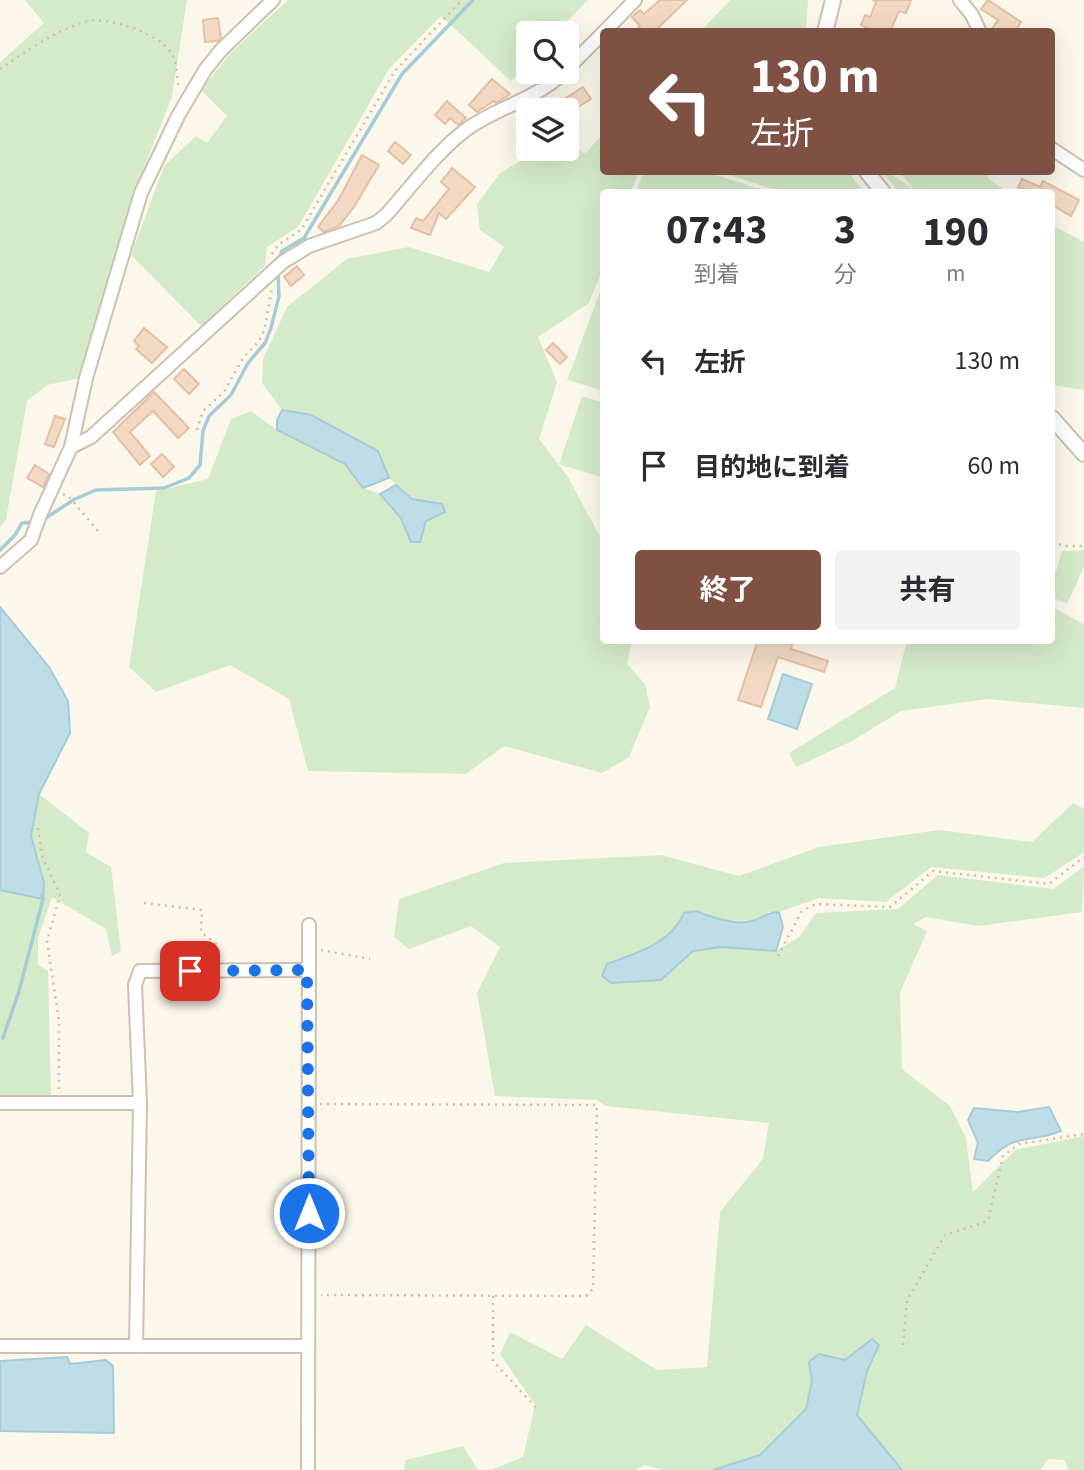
<!DOCTYPE html>
<html lang="ja">
<head>
<meta charset="utf-8">
<style>
  body { margin:0; font-family:"Source Sans 3","Noto Sans JP",sans-serif; background:#f2f2f3; color:#2b2b33; height:100vh; display:flex; flex-direction:column; font-size:26px; white-space:nowrap }
  * { box-sizing:border-box; margin:0 }
  p { font-size:23px; color:#7c7c81 }
  .icon { flex:none; width:38px; height:38px; fill:none; stroke:currentColor; stroke-width:2; stroke-linecap:round; stroke-linejoin:round }
  .map { position:relative; flex:1; overflow:hidden }
  .drawer { position:absolute; left:600px; top:189px; width:455px; height:455px; display:flex; flex-direction:column; background:#fff; border-radius:7px; box-shadow:0 7px 28px #0002 }
  .drawer>* { flex:none }
  .guide { position:absolute; left:600px; top:28px; width:455px; height:147px; border-radius:7px; box-shadow:0 7px 28px #0002; background:#7e5142; color:#fff; overflow:hidden }
  .tools { position:absolute; left:516px; top:21px; display:grid; gap:14px }
  .tools a { display:grid; place-items:center; width:63px; height:63px; border-radius:7px; background:#fff; box-shadow:0 7px 28px #0002; font-size:35px }
  .pin { position:absolute; display:grid; place-items:center; width:60px; height:60px; color:#fff; margin:-30px; border-radius:14px; box-shadow:0 4px 10px #0006 }
  .me { position:absolute; width:77px; margin:-38px; rotate:0deg; stroke-linejoin:round; filter:drop-shadow(0 0 5px #0008) }
  .turn { display:flex; align-items:center; gap:24px; height:147px; padding:0 35px; font-size:32px }
  .turn .icon { width:91px; height:91px; stroke-width:2.5 }
  .turn b { display:block; font-size:49px; line-height:60px }
  .eta { display:flex; justify-content:space-evenly; align-items:center; height:119px; text-align:center }
  .eta b { font-size:42px; font-weight:700; line-height:49px }
  .action { display:flex; gap:14px; margin-top:auto; padding:14px 35px }
  .action a { flex:1; height:80px; border-radius:7px; background:#7e5142; color:#fff; font-size:28px; font-weight:700; line-height:80px; text-align:center }
  .action a+a { background:#f2f2f3; color:#2b2b33 }
  ul { padding:0; list-style:none }
  li { display:flex; align-items:center; gap:21px; height:105px; padding:0 35px }
  li div { flex:1 }
  li b { display:block; font-size:26px }
  li em { font-style:normal }
  .map>svg:first-child { display:block }
  .green { fill:#d4ebc9 }
  .water { fill:#bfdde6; stroke:#a5ccd8; stroke-width:2 }
  .lines { fill:none; stroke-linecap:round; stroke-linejoin:round }
  .stream { stroke:#a5ccd8; stroke-width:3.5 }
  .building { fill:#f1d9c3; stroke:#e4c1a4; stroke-width:2 }
  .minor-casing { stroke:#cfc0b0; stroke-width:16 }
  .tertiary-casing { stroke:#cfc0b0; stroke-width:18 }
  .path { stroke:#d7bda5; stroke-width:2.5; stroke-dasharray:2 5; stroke-linecap:butt }
  .minor { stroke:#fff; stroke-width:12 }
  .tertiary { stroke:#fff; stroke-width:14 }
  .route { stroke:#1a73e8; stroke-width:12; stroke-dasharray:0 21.6 }
</style>
</head>
<body>
<div class="map">
<svg width="1084" height="1470" viewBox="0 0 1084 1470">
  <rect width="100%" height="100%" fill="#fcf7eb"/>
  <!-- green -->
  <g class="green">
    <path d="M 25,0 L 187,0 L 172,96 L 134,194 L 80,378 L 47,385 L 27,401 L 6,519 L 0,527 L 0,62 L 44,23 Z"/>
    <path d="M 288,0 L 588,0 L 556,33 L 528,33 L 528,63 L 511,81 L 441,16 L 389,69 L 298,227 L 267,247 L 265,266 L 201,326 L 131,255 L 164,166 L 196,136 L 207,143 L 227,116 L 201,90 L 230,53 Z"/>
    <path d="M 730,0 L 808,0 L 806,31 L 701,31 Z"/>
    <path d="M 604,132 L 604,172 L 639,172 L 631,192 L 604,192 L 604,265 L 589,303 L 538,337 L 557,382 L 539,439 L 568,477 L 604,544 L 604,640 L 632,641 L 627,664 L 645,684 L 650,707 L 629,757 L 602,773 L 504,746 L 466,774 L 308,771 L 289,699 L 230,665 L 156,692 L 129,667 L 156,491 L 208,479 L 231,419 L 251,411 L 277,430 L 345,464 L 363,488 L 380,494 L 401,518 L 411,542 L 420,542 L 426,521 L 442,504 L 412,499 L 389,478 L 378,451 L 311,415 L 282,410 L 262,383 L 263,359 L 287,307 L 347,259 L 409,247 L 489,272 L 504,247 L 480,230 L 477,204 L 500,173 L 541,149 L 567,149 L 567,146 L 586,153 Z"/>
    <path d="M 644,172 L 707,172 L 769,192 L 636,192 Z"/>
    <path d="M 721,172 L 848,172 L 864,192 L 781,192 Z"/>
    <path d="M 883,172 L 887,172 L 914,189 L 899,172 L 985,172 L 989,179 L 1007,192 L 898,192 Z"/>
    <path d="M 1052,225 L 1084,242 L 1084,390 L 1052,385 Z"/>
    <path d="M 604,281 L 604,391 L 567,380 Z"/>
    <path d="M 582,396 L 604,403 L 604,478 L 559,464 Z"/>
    <path d="M 1084,550 L 1084,567 L 1067,604 L 1052,597 L 1052,585 L 1062,551 Z"/>
    <path d="M 1052,607 L 1084,624 L 1084,708 L 988,699 L 901,711 L 852,741 L 796,767 L 789,753 L 895,688 L 907,641 L 1052,640 Z"/>
    <path d="M 39,794 L 89,833 L 86,852 L 111,867 L 121,951 L 112,956 L 106,929 L 52,897 L 38,938 L 38,965 L 48,971 L 51,1096 L 0,1097 L 0,890 L 42,899 L 44,883 L 31,836 Z"/>
    <path d="M 1073,803 L 1084,809 L 1084,852 L 1045,878 L 931,867 L 886,902 L 819,898 L 779,912 L 768,912 L 752,921 L 717,920 L 679,925 L 651,948 L 607,964 L 661,980 L 693,951 L 721,947 L 776,951 L 799,937 L 816,913 L 898,909 L 938,875 L 1054,889 L 1084,866 L 1082,912 L 978,926 L 926,917 L 913,924 L 927,931 L 900,993 L 902,1069 L 950,1106 L 966,1138 L 973,1192 L 1015,1150 L 1084,1136 L 1084,1470 L 1069,1470 L 1064,1460 L 1048,1459 L 1040,1470 L 902,1470 L 857,1415 L 867,1371 L 879,1345 L 845,1360 L 819,1354 L 806,1409 L 760,1455 L 713,1470 L 664,1470 L 644,1465 L 636,1470 L 491,1470 L 523,1457 L 535,1405 L 500,1354 L 510,1332 L 562,1359 L 586,1325 L 657,1370 L 707,1367 L 720,1212 L 763,1159 L 769,1123 L 606,1106 L 597,1100 L 495,1096 L 477,993 L 500,947 L 471,926 L 409,949 L 394,937 L 399,899 L 504,863 L 661,855 L 739,876 L 819,847 L 939,830 L 1032,842 Z"/>
    <path d="M 463,1446 L 478,1470 L 404,1470 L 405,1460 Z"/>
  </g>
  <!-- water -->
  <g class="water">
    <path d="M 282,410 L 311,415 L 378,451 L 389,478 L 363,488 L 345,464 L 277,430 L 277,420 Z"/>
    <path d="M 396,485 L 412,499 L 442,504 L 445,512 L 426,521 L 420,542 L 411,542 L 401,518 L 380,494 Z"/>
    <path d="M 0,607 L 49,667 L 68,701 L 70,733 L 39,794 L 31,836 L 44,883 L 43,899 L 0,890 Z"/>
    <path d="M 783,674 L 812,684 L 797,729 L 768,719 Z"/>
    <path d="M 696,911 C 711,917 735,926 752,921 C 764,918 765,912 779,912 L 783,927 L 776,951 L 721,947 L 693,951 L 661,980 L 611,983 L 602,976 L 607,964 C 636,953 671,944 684,913 Z"/>
    <path d="M 1049,1107 L 1061,1131 C 1029,1144 1017,1131 988,1161 L 974,1159 L 978,1143 L 968,1120 L 974,1108 L 1018,1112 Z"/>
    <path d="M 872,1339 L 879,1345 L 867,1371 L 857,1415 L 902,1470 L 713,1470 L 760,1455 L 806,1409 L 812,1381 L 809,1362 L 819,1354 L 845,1360 Z"/>
    <path d="M 67,1357 L 70,1364 L 106,1360 L 113,1366 L 114,1433 L 0,1431 L 0,1361 Z"/>
  </g>
  <g class="lines">
    <!-- stream -->
    <g class="stream">
      <path d="M 278,262 L 282,251 L 304,238 L 402,74 L 473,0"/>
      <path d="M 41,521 L 75,499 L 96,490 L 164,488 L 189,478 L 200,465 L 203,431 L 209,416 L 231,395 L 248,363 L 265,343 L 271,328 L 279,296 L 278,273"/>
      <path d="M 0,550 L 15,535 L 22,523 L 33,522"/>
      <path d="M 3,1038 L 19,991 L 43,899 L 42,896"/>
    </g>
  </g>
  <!-- building -->
  <g class="building">
    <path d="M 660,0 L 687,0 L 654,32 L 634,32 L 640,26 L 632,17 L 640,10 L 644,14 Z"/>
    <path d="M 873,0 L 911,0 L 906,13 L 899,11 L 890,32 L 876,32 L 861,25 L 865,15 L 870,17 L 876,2 Z"/>
    <path d="M 988,0 L 1021,22 L 1015,32 L 990,32 L 998,20 L 981,9 Z"/>
    <path d="M 218,18 L 221,38 L 218,41 L 205,42 L 203,20 Z"/>
    <path d="M 492,79 L 510,94 L 496,103 L 494,101 L 477,112 L 469,105 Z"/>
    <path d="M 583,87 L 591,99 L 567,114 L 567,110 L 547,110 Z"/>
    <path d="M 447,101 L 466,118 L 458,125 L 450,118 L 445,124 L 435,115 Z"/>
    <path d="M 395,142 L 411,155 L 403,164 L 388,151 Z"/>
    <path d="M 362,155 L 379,165 L 354,207 L 339,226 L 324,232 L 318,227 L 339,199 Z"/>
    <path d="M 452,168 L 475,187 L 446,219 L 439,213 L 430,235 L 411,228 L 416,218 L 423,221 L 449,189 L 441,182 Z"/>
    <path d="M 1022,179 L 1040,187 L 1043,181 L 1079,200 L 1071,216 L 1052,205 L 1052,192 L 1029,192 L 1018,187 Z"/>
    <path d="M 297,266 L 304,275 L 291,286 L 284,277 Z"/>
    <path d="M 144,328 L 167,347 L 152,363 L 136,349 L 139,346 L 134,341 Z"/>
    <path d="M 553,343 L 567,357 L 560,364 L 546,350 Z"/>
    <path d="M 184,369 L 199,384 L 189,394 L 174,379 Z"/>
    <path d="M 154,392 L 189,428 L 178,438 L 153,411 L 130,432 L 150,456 L 140,465 L 113,432 Z"/>
    <path d="M 55,416 L 65,419 L 54,447 L 45,444 Z"/>
    <path d="M 162,454 L 174,467 L 163,477 L 151,464 Z"/>
    <path d="M 35,465 L 49,474 L 43,487 L 27,478 Z"/>
    <path d="M 758,640 L 793,640 L 791,649 L 828,661 L 824,672 L 778,657 L 761,707 L 738,700 Z"/>
  </g>
  <g class="lines">
    <!-- minor casing -->
    <g class="minor-casing">
      <g id="minor">
        <path d="M 960,0 L 972,15 L 980,32"/>
        <path d="M 604,32 L 635,0"/>
        <path d="M 567,69 L 604,32"/>
        <path d="M 1052,149 L 1084,170"/>
        <path d="M 71,447 L 91,437 L 283,262 L 309,246 L 376,223 L 386,215 C 412,186 436,152 467,129 C 498,107 537,99 564,72"/>
        <path d="M 0,567 L 31,540 L 40,515 L 71,447 L 86,378 L 141,193 L 178,116 L 205,70 L 221,50 L 273,0"/>
        <path d="M 0,1103 L 140,1103"/>
        <path d="M 0,1346 L 308,1346"/>
        <path d="M 136,1346 L 140,1103 L 135,985 L 140,971 L 307,970"/>
        <path d="M 308,1470 L 309,925"/>
      </g>
    </g>
    <!-- tertiary casing -->
    <g class="tertiary-casing">
      <g id="tertiary">
        <path d="M 825,32 L 833,0"/>
        <path d="M 867,172 L 883,192"/>
        <path d="M 1052,418 L 1084,454"/>
      </g>
    </g>
    <!-- path -->
    <g class="path">
      <path d="M 0,69 C 27,51 53,32 84,22 C 106,15 165,34 174,58 C 177,67 177,80 179,90"/>
      <path d="M 272,254 L 278,245 L 301,230 L 395,71 L 462,0"/>
      <path d="M 197,430 L 203,411 L 224,392 L 243,358 L 259,341 L 264,331 L 272,289"/>
      <path d="M 63,494 L 70,498 L 99,532"/>
      <path d="M 1052,543 L 1067,546 L 1084,546"/>
      <path d="M 38,828 L 42,856 L 60,895 L 47,941 L 59,1021 L 59,1090"/>
      <path d="M 144,903 L 202,910 L 201,932 L 216,944 L 216,957"/>
      <path d="M 321,950 L 370,959"/>
      <path d="M 778,956 L 802,911 L 816,904 L 890,907 L 933,871 L 1049,884 L 1084,857"/>
      <path d="M 320,1104 L 597,1105 L 593,1289 L 586,1296 L 321,1295"/>
      <path d="M 493,1296 L 493,1361 L 539,1411"/>
      <path d="M 903,1345 L 907,1300 L 945,1235 L 988,1221 L 1003,1156 L 1019,1144 L 1084,1134"/>
    </g>
    <!-- minor -->
    <use href="#minor" class="minor"/>
    <!-- tertiary -->
    <use href="#tertiary" class="tertiary"/>
  </g>
  <g class="lines">
    <!-- route -->
    <path class="route" d="M 190,971 L 307,970 L 309,1213"/>
  </g>
</svg>
<div class="tools">
<a><svg class="icon" aria-label="search" viewBox="0 0 24 24"><circle cx="10" cy="10" r="6"/><path d="M15 15l6 6"/></svg></a>
<a><svg class="icon" aria-label="layers" viewBox="0 0 24 24"><path d="M12 4l9 5-9 5-9-5zM3 14l9 5 9-5"/></svg></a>
</div>
<div class="pin" style="left:190px;top:971px;background:#d93025"><svg class="icon" aria-label="arrive" viewBox="0 0 24 24"><path d="M6 21V4h12l-3 4 3 4H6"/></svg></div>
<svg class="me" style="left:309px;top:1213px" viewBox="-20 -20 40 40"><circle r="17" fill="#1a73e8" stroke="#fff" stroke-width="3"/><path d="M0-11L8 9 0 5-8 9z" fill="#fff"/></svg>
<div class="guide">
<div class="turn"><svg class="icon" aria-label="left" viewBox="0 0 24 24"><path d="M17 20v-9H6M10 6l-5 5 5 5"/></svg><div><b>130 m</b>左折</div></div>
</div>
<section class="drawer">
<div class="eta">
<div><b>07:43</b><p>到着</p></div>
<div><b>3</b><p>分</p></div>
<div><b>190</b><p>m</p></div>
</div>
<ul>
<li><svg class="icon" aria-label="left" viewBox="0 0 24 24"><path d="M17 20v-9H6M10 6l-5 5 5 5"/></svg><div><b>左折</b></div><em>130 m</em></li>
<li><svg class="icon" aria-label="arrive" viewBox="0 0 24 24"><path d="M6 21V4h12l-3 4 3 4H6"/></svg><div><b>目的地に到着</b></div><em>60 m</em></li>
</ul>
<div class="action"><a>終了</a><a>共有</a></div>
</section>
</div>
</body>
</html>
